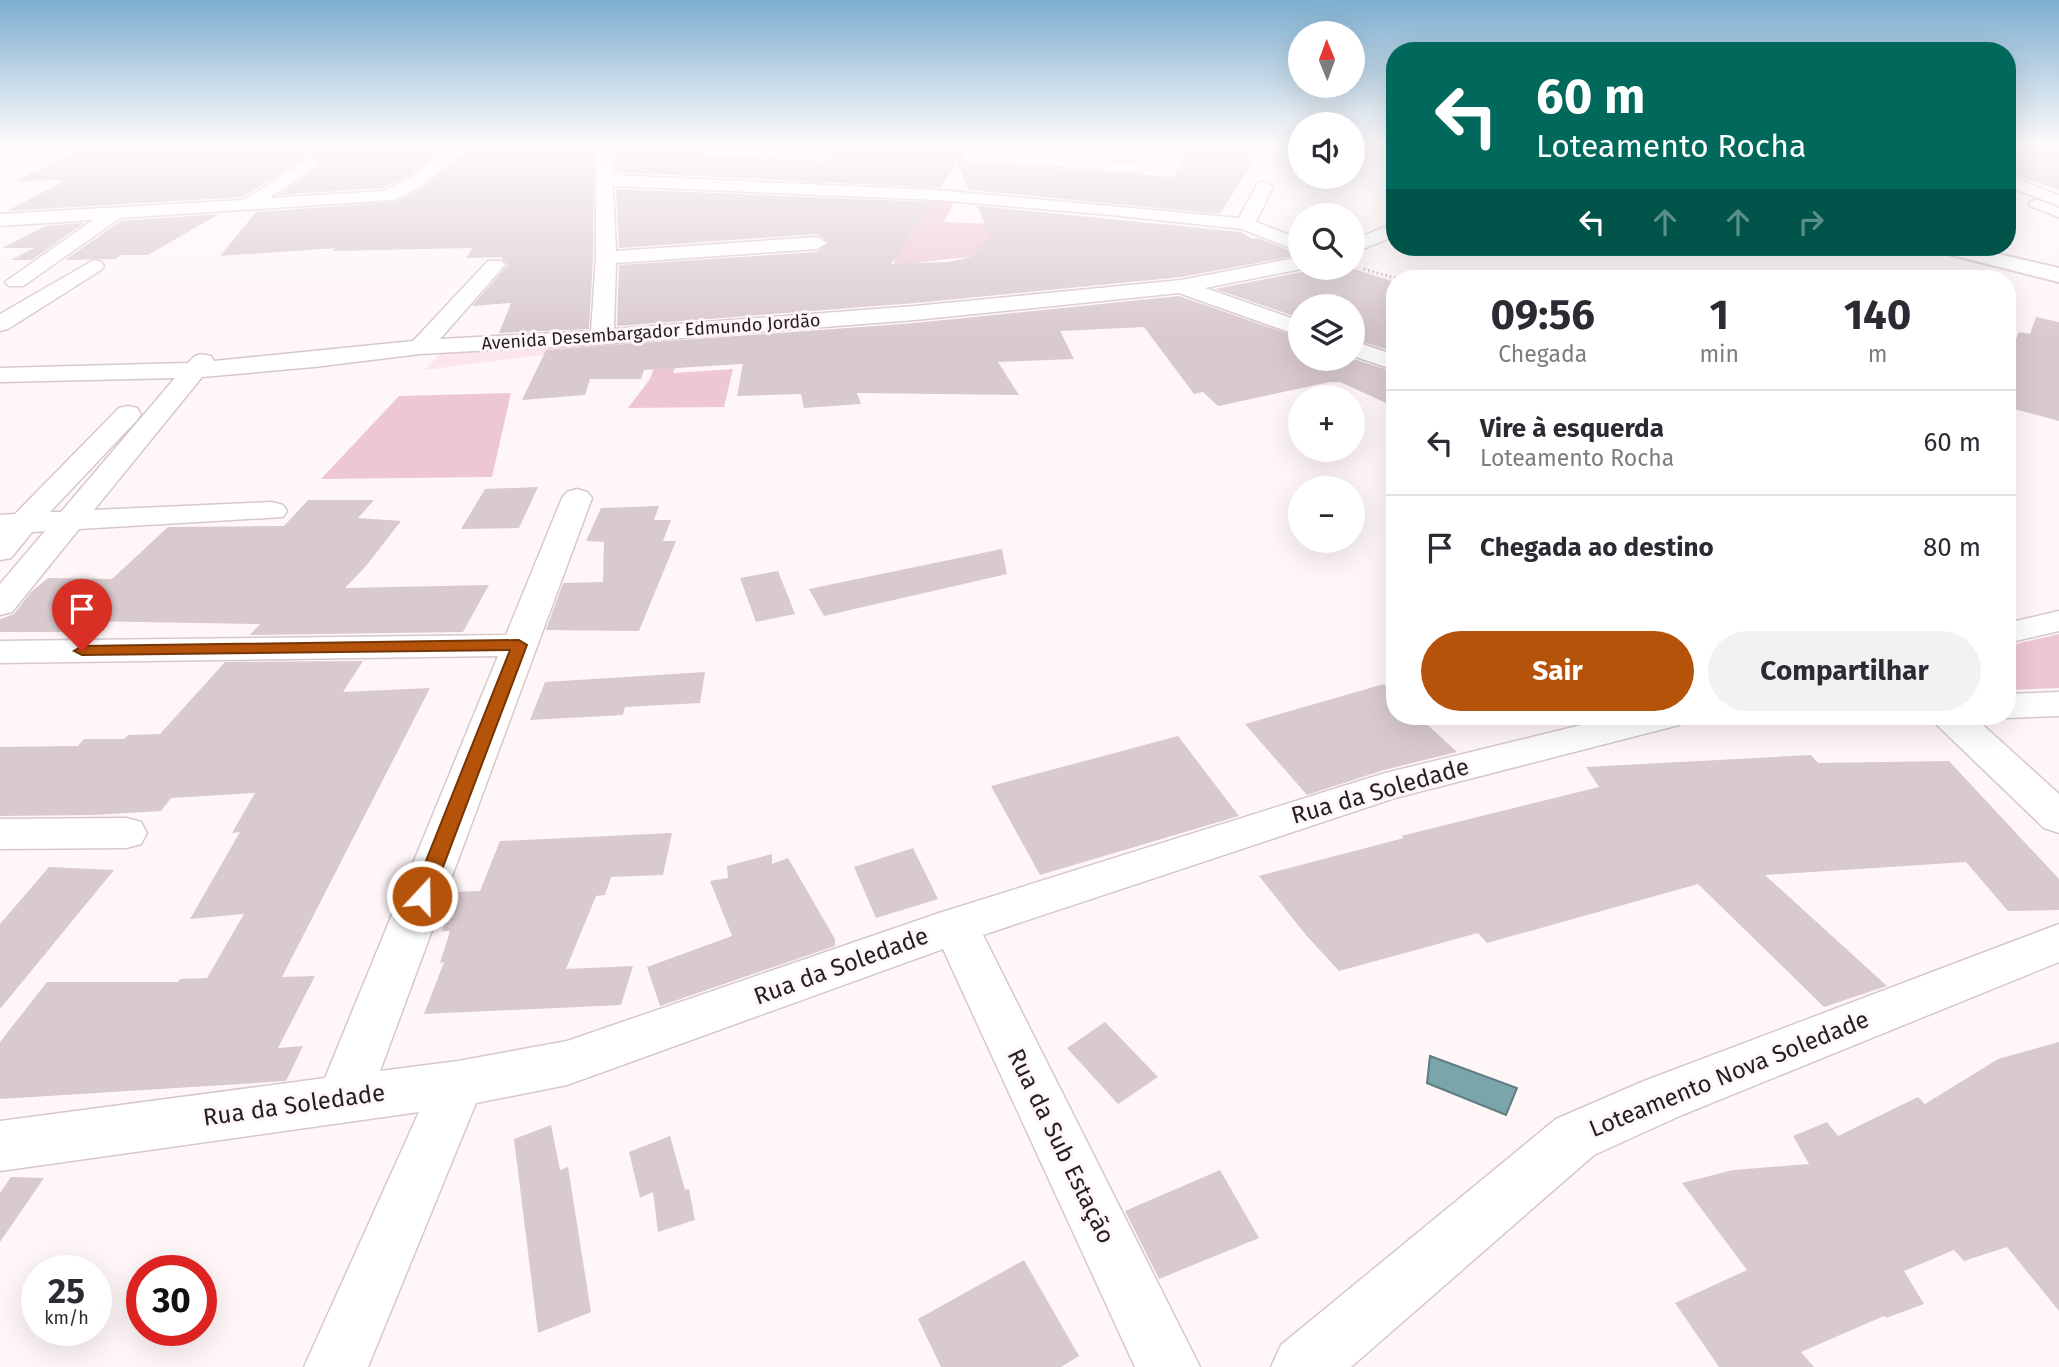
<!DOCTYPE html>
<html lang="pt">
<head>
<meta charset="utf-8">
<style>
  body { margin:0; font-family:"Fira Sans",sans-serif; background:#f2f2f3; color:#2b2b33; height:100vh; display:flex; flex-direction:column; font-size:26px; white-space:nowrap }
  * { box-sizing:border-box; margin:0 }
  p { font-size:23px; color:#7c7c81 }
  .icon { flex:none; width:38px; height:38px; fill:none; stroke:currentColor; stroke-width:2; stroke-linecap:round; stroke-linejoin:round }
  .map { position:relative; flex:1; overflow:hidden }
  .details { position:absolute; left:1386px; top:270px; width:630px; height:455px; display:flex; flex-direction:column; background:#fff; border-radius:28px; box-shadow:0 7px 28px #0002 }
  .details>* { flex:none }
  .banner { position:absolute; left:1386px; top:42px; width:630px; height:214px; border-radius:28px; box-shadow:0 7px 28px #0002; background:#00695c; color:#fff; overflow:hidden }
  .needle { width:46px; rotate:359deg }
  .tools { position:absolute; left:1288px; top:21px; display:grid; gap:14px }
  .tools a { display:grid; place-items:center; width:77px; height:77px; border-radius:50%; background:#fff; box-shadow:0 7px 28px #0002; font-size:35px }
  .speed { position:absolute; left:21px; top:1255px; display:flex; gap:14px; font-size:35px; font-weight:700; text-align:center }
  .speed>* { display:grid; place-content:center; width:91px; height:91px; border-radius:50%; background:#fff; box-shadow:0 7px 28px #0002; line-height:1 }
  .speed small { font-size:18px; font-weight:400 }
  .speed .limit { border:10px solid #d22; background:#fff; color:#111 }
  .pin { position:absolute; display:grid; place-items:center; width:60px; height:60px; color:#fff; margin:-72px -30px; border-radius:50% 50% 50% 0; rotate:-45deg; box-shadow:0 0 7px #0007 }
  .pin .icon { rotate:45deg }
  .me { position:absolute; width:77px; margin:-38px; rotate:21deg; stroke-linejoin:round; filter:drop-shadow(0 0 5px #0008) }
  .turn { display:flex; align-items:center; gap:24px; height:147px; padding:0 35px; font-size:32px }
  .turn .icon { width:91px; height:91px; stroke-width:2.5 }
  .turn b { display:block; font-size:49px; line-height:60px }
  .lanes { display:flex; align-items:center; height:66px; padding:0 35px; background:#0003; justify-content:center; gap:35px; direction:ltr }
  .lanes .off { opacity:.35 }
  .eta { display:flex; justify-content:space-evenly; align-items:center; height:119px; text-align:center }
  .eta b { font-size:42px; font-weight:700; line-height:49px }
  .button { display:flex; gap:14px; margin-top:auto; padding:14px 35px }
  .button a { flex:1; height:80px; border-radius:42px; background:#b45309; color:#fff; font-size:28px; font-weight:700; line-height:80px; text-align:center }
  .button a+a { background:#f2f2f3; color:#2b2b33 }
  ul { padding:0; list-style:none }
  li { display:flex; align-items:center; gap:21px; height:105px; padding:0 35px; border-top:2px solid #e1e1e2 }
  li div { flex:1 }
  li b { display:block; font-size:26px }
  li em { font-style:normal }
  .map>svg:first-child { display:block }
  .built { fill:#fde5ec }
  .green { fill:#edc8d3 }
  .water { fill:#7aa5aa; stroke:#607d81; stroke-width:2 }
  .building { fill:#d9cace }
  .lines { fill:none; stroke-linecap:round; stroke-linejoin:round }
  .pedestrian-casing { stroke:#d7c8cc; stroke-width:4 }
  .minor-casing { stroke:#d7c8cc; stroke-width:3 }
  .tertiary-casing { stroke:#d7c8cc; stroke-width:4 }
  .path { stroke:#8a8284; stroke-width:2.5; stroke-dasharray:1 3.5; stroke-linecap:butt }
  .pedestrian { fill:#fff; fill-rule:evenodd }
  .minor { fill:#fff; fill-rule:evenodd }
  .tertiary { fill:#fff; fill-rule:evenodd }
  .route { fill:#b45309; stroke:#753606; stroke-width:2 }
  .labels { text-anchor:middle; dominant-baseline:central; stroke-width:6; stroke-linejoin:round; paint-order:stroke }
  .far-street-label { font-size:18px; fill:#251f21; stroke:#fff6f8 }
  .near-street-label { font-size:24px; fill:#251f21; stroke:#fff6f8 }
</style>
</head>
<body>
<div class="map">
<svg width="2059" height="1367" viewBox="0 0 2059 1367">
  <rect width="100%" height="100%" fill="#fff6f8"/>
  <!-- built -->
  <path class="built" d="M 655,336 L 654,347 L 542,355 L 425,370 L 443,351 Z"/>
  <!-- green -->
  <g class="green">
    <path d="M 955,200 L 944,222 L 996,224 L 1052,254 L 955,258 L 894,266 L 897,223 L 919,221 L 932,201 Z"/>
    <path d="M 686,340 L 673,373 L 733,369 L 724,407 L 628,408 L 650,379 L 663,341 Z"/>
    <path d="M 511,393 L 492,477 L 321,479 L 399,396 Z"/>
    <path d="M 2059,634 L 2059,688 L 2007,690 L 2007,646 Z"/>
  </g>
  <!-- water -->
  <path class="water" d="M 1430,1056 L 1517,1088 L 1506,1115 L 1427,1083 Z"/>
  <!-- building -->
  <g class="building">
    <path d="M 173,144 L 452,144 L 407,177 L 383,188 L 278,195 L 320,166 L 321,160 L 311,155 L 242,197 L 7,211 L 66,180 L 14,181 L 78,152 L 96,147 Z"/>
    <path d="M 475,144 L 594,144 L 593,258 L 589,329 L 499,333 L 511,303 L 472,306 L 508,265 L 501,257 L 466,258 L 473,248 L 332,251 L 336,248 L 220,256 L 256,212 L 395,202 L 422,189 Z"/>
    <path d="M 615,144 L 703,144 L 695,149 L 700,156 L 821,161 L 831,154 L 821,145 L 751,144 L 890,146 L 902,148 L 901,150 L 964,151 L 961,157 L 965,162 L 1174,177 L 1191,144 L 1220,144 L 1217,151 L 1258,154 L 1220,214 L 969,190 L 957,163 L 940,188 L 616,172 Z"/>
    <path d="M 996,144 L 1067,144 L 1100,146 L 1091,157 L 990,150 Z"/>
    <path d="M 2007,144 L 2059,144 L 2059,190 L 2007,173 Z"/>
    <path d="M 616,189 L 931,202 L 891,264 L 949,262 L 972,257 L 990,236 L 977,206 L 1241,232 L 1253,239 L 1258,238 L 1300,255 L 1181,277 L 915,303 L 617,326 L 619,265 L 817,252 L 829,242 L 817,234 L 619,248 Z"/>
    <path d="M 219,214 L 148,255 L 122,255 L 115,259 L 65,260 L 121,221 Z"/>
    <path d="M 84,223 L 32,260 L 11,260 L 34,248 L 2,248 L 45,226 Z"/>
    <path d="M 1309,268 L 1351,268 L 1395,282 L 1395,352 L 1353,339 L 1353,306 L 1300,306 L 1300,318 L 1215,289 L 1307,271 Z"/>
    <path d="M 1179,296 L 1300,338 L 1300,359 L 1353,359 L 1395,372 L 1395,407 L 1340,382 L 1330,382 L 1218,406 L 1203,392 L 1194,394 L 1144,327 L 1060,331 L 1074,359 L 998,362 L 1019,395 L 857,393 L 861,404 L 804,408 L 801,394 L 737,396 L 743,364 L 644,370 L 641,379 L 590,379 L 585,395 L 522,400 L 546,350 L 915,323 Z"/>
    <path d="M 2036,317 L 2059,322 L 2059,421 L 2007,407 L 2007,337 L 2016,339 L 2019,332 L 2030,334 Z"/>
    <path d="M 538,487 L 519,528 L 461,529 L 485,489 Z"/>
    <path d="M 308,500 L 374,500 L 358,518 L 401,521 L 366,566 L 345,588 L 489,585 L 463,632 L 250,635 L 260,624 L 84,621 L 72,632 L 0,632 L 0,619 L 14,614 L 31,592 L 48,578 L 112,579 L 168,527 L 284,526 Z"/>
    <path d="M 659,506 L 654,520 L 671,520 L 663,541 L 676,541 L 639,631 L 546,630 L 563,583 L 603,582 L 604,542 L 586,541 L 601,508 Z"/>
    <path d="M 1002,549 L 1007,574 L 824,616 L 809,589 Z"/>
    <path d="M 778,571 L 795,614 L 756,622 L 740,578 Z"/>
    <path d="M 363,661 L 343,692 L 430,688 L 282,977 L 315,976 L 278,1048 L 303,1046 L 286,1081 L 0,1099 L 0,1042 L 47,982 L 178,982 L 180,979 L 207,978 L 244,914 L 190,919 L 240,832 L 232,833 L 255,793 L 171,798 L 161,811 L 94,815 L 0,816 L 0,747 L 78,746 L 84,739 L 124,739 L 128,735 L 160,734 L 225,662 Z"/>
    <path d="M 705,672 L 700,703 L 625,707 L 623,715 L 530,720 L 545,682 Z"/>
    <path d="M 1384,684 L 1395,694 L 1395,716 L 1418,716 L 1457,752 L 1384,770 L 1307,795 L 1245,724 Z"/>
    <path d="M 1178,736 L 1239,816 L 1040,875 L 991,786 Z"/>
    <path d="M 1811,755 L 1818,763 L 1949,761 L 2059,879 L 2059,910 L 2008,911 L 1966,862 L 1765,875 L 1887,986 L 1824,1007 L 1698,884 L 1487,943 L 1478,933 L 1339,971 L 1305,934 L 1259,876 L 1404,838 L 1401,836 L 1599,787 L 1586,767 Z"/>
    <path d="M 672,833 L 663,875 L 611,877 L 605,895 L 596,896 L 566,969 L 633,966 L 621,1005 L 424,1014 L 444,962 L 440,963 L 450,931 L 442,931 L 454,892 L 480,891 L 500,841 Z"/>
    <path d="M 913,848 L 938,899 L 876,918 L 854,867 Z"/>
    <path d="M 772,854 L 772,864 L 788,858 L 835,939 L 835,946 L 660,1006 L 647,967 L 732,936 L 710,881 L 728,878 L 727,866 Z"/>
    <path d="M 49,867 L 114,870 L 0,1009 L 0,924 Z"/>
    <path d="M 1105,1022 L 1158,1077 L 1118,1104 L 1067,1048 Z"/>
    <path d="M 2059,1042 L 2059,1311 L 2007,1247 L 1964,1261 L 1954,1250 L 1904,1271 L 1924,1304 L 1886,1318 L 1884,1316 L 1801,1352 L 1814,1367 L 1719,1367 L 1675,1303 L 1747,1270 L 1682,1183 L 1733,1170 L 1809,1164 L 1793,1136 L 1827,1122 L 1838,1136 L 1918,1097 L 1925,1104 L 1998,1059 Z"/>
    <path d="M 551,1125 L 560,1170 L 568,1167 L 591,1312 L 538,1333 L 514,1139 Z"/>
    <path d="M 670,1136 L 685,1190 L 689,1189 L 695,1220 L 658,1232 L 653,1192 L 640,1198 L 629,1152 Z"/>
    <path d="M 1220,1170 L 1259,1238 L 1159,1279 L 1125,1211 Z"/>
    <path d="M 11,1177 L 44,1178 L 0,1242 L 0,1193 Z"/>
    <path d="M 1024,1260 L 1079,1356 L 1061,1367 L 941,1367 L 918,1319 Z"/>
  </g>
  <g class="lines">
    <!-- pedestrian casing -->
    <g class="pedestrian-casing">
      <path id="pedestrian" d="M 2036,199 L 2059,208 L 2059,217 L 2031,206 L 2029,203 Z"/>
    </g>
    <!-- minor casing -->
    <g class="minor-casing">
      <g id="minor">
        <path d="M 456,144 L 473,144 L 420,187 L 394,200 L 120,218 L 23,286 L 9,286 L 5,282 L 93,220 L 0,226 L 0,214 L 243,200 L 312,157 L 320,162 L 318,165 L 269,198 L 384,191 L 408,179 Z"/>
        <path d="M 596,144 L 612,144 L 613,175 L 937,190 L 1239,218 L 1258,183 L 1264,182 L 1273,187 L 1256,222 L 1300,239 L 1300,252 L 1242,229 L 1111,215 L 937,200 L 613,186 L 616,251 L 817,237 L 827,243 L 817,249 L 616,263 L 614,329 L 915,306 L 1181,280 L 1300,257 L 1300,268 L 1306,268 L 1205,288 L 1300,321 L 1300,336 L 1179,293 L 915,320 L 602,344 L 420,354 L 314,367 L 202,377 L 94,510 L 272,502 L 283,505 L 287,511 L 283,517 L 79,529 L 12,612 L 0,615 L 0,584 L 45,531 L 32,532 L 11,558 L 0,560 L 0,515 L 15,514 L 119,408 L 128,406 L 137,408 L 141,414 L 137,420 L 50,512 L 61,512 L 175,378 L 0,382 L 0,368 L 188,363 C 195,354 200,353 211,356 L 214,361 L 413,341 L 488,261 L 502,261 L 505,265 L 440,339 L 591,331 L 596,258 Z"/>
        <path d="M 706,145 L 821,148 L 829,153 L 821,158 L 700,153 L 698,150 Z"/>
        <path d="M 971,151 L 1140,163 L 1148,168 L 1140,173 L 965,159 L 963,156 L 965,153 Z"/>
        <path d="M 2007,175 L 2059,195 L 2059,206 L 2007,186 Z"/>
        <path d="M 1395,223 L 1395,236 L 1353,253 L 1353,240 Z"/>
        <path d="M 94,260 L 101,262 L 104,266 L 101,270 L 8,329 L 0,331 L 0,314 Z"/>
        <path d="M 1353,341 L 1395,355 L 1395,370 L 1353,356 Z"/>
        <path d="M 577,489 L 587,492 L 592,498 L 380,1071 L 458,1061 L 567,1041 L 939,913 L 1385,773 L 1618,716 L 1685,716 L 1679,725 L 1395,798 L 983,935 L 1200,1367 L 1135,1367 L 943,949 L 567,1085 L 476,1103 L 368,1367 L 304,1367 L 419,1112 L 0,1171 L 0,1121 L 325,1078 L 498,656 L 0,663 L 0,641 L 506,635 L 562,498 L 567,492 Z"/>
        <path d="M 2059,611 L 2059,631 L 2007,643 L 2007,623 Z"/>
        <path d="M 2059,692 L 2059,716 L 2007,718 L 1999,716 L 2007,716 L 2007,694 Z"/>
        <path d="M 1931,716 L 1973,716 L 2059,794 L 2059,833 L 2044,828 L 1937,725 Z"/>
        <path d="M 126,818 L 141,822 L 147,833 L 141,844 L 126,848 L 0,849 L 0,819 Z"/>
        <path d="M 2059,924 L 2059,962 L 1682,1115 L 1594,1155 L 1351,1367 L 1271,1367 L 1281,1345 L 1556,1119 L 1644,1081 Z"/>
      </g>
    </g>
    <!-- tertiary casing -->
    <g class="tertiary-casing">
      <g id="tertiary">
        <path d="M 0,144 L 89,144 L 81,149 L 0,153 Z"/>
        <path d="M 1933,247 L 1968,247 L 2059,268 L 2059,282 L 1936,251 Z"/>
      </g>
    </g>
    <!-- path -->
    <path class="path" d="M 1364,269 L 1395,278"/>
    <!-- pedestrian -->
    <use href="#pedestrian" class="pedestrian"/>
    <!-- minor -->
    <use href="#minor" class="minor"/>
    <!-- tertiary -->
    <use href="#tertiary" class="tertiary"/>
  </g>
  <!-- sky -->
  <linearGradient id="sky" x2="0" y2="1"><stop stop-color="#7caecf"/><stop offset="0.43" stop-color="#fffbfc"/><stop offset="1" stop-color="#fffbfc" stop-opacity="0"/></linearGradient>
  <rect width="2059" height="335" fill="url(#sky)"/>
  <!-- route -->
  <path class="route" d="M 519,640 L 527,645 L 432,896 L 429,901 L 422,904 L 415,901 L 412,896 L 510,650 L 82,655 L 74,651 L 82,646 Z"/>
  <g class="labels">
    <!-- far-street labels -->
    <g class="far-street-label">
      <text transform="translate(651 332) rotate(-4)">Avenida Desembargador Edmundo Jordão</text>
    </g>
    <!-- near-street labels -->
    <g class="near-street-label">
      <text transform="translate(1380 791) rotate(-16)">Rua da Soledade</text>
      <text transform="translate(841 966) rotate(-20)">Rua da Soledade</text>
      <text transform="translate(1729 1074) rotate(-22)">Loteamento Nova Soledade</text>
      <text transform="translate(294 1105) rotate(-8)">Rua da Soledade</text>
      <text transform="translate(1061 1146) rotate(64)">Rua da Sub Estação</text>
    </g>
  </g>
</svg>
<div class="tools">
<a><svg class="needle" viewBox="-14 -14 28 28"><path d="M0-13l5 13h-10z" fill="#e53935"/><path d="M0 13l5-13h-10z" fill="#7c7c81"/></svg></a>
<a><svg class="icon" aria-label="sound" viewBox="0 0 24 24"><path d="M4 9h4l5-4v14l-5-4H4zM17 9q2 3 0 6"/></svg></a>
<a><svg class="icon" aria-label="search" viewBox="0 0 24 24"><circle cx="10" cy="10" r="6"/><path d="M15 15l6 6"/></svg></a>
<a><svg class="icon" aria-label="layers" viewBox="0 0 24 24"><path d="M12 4l9 5-9 5-9-5zM3 14l9 5 9-5"/></svg></a>
<a>+</a>
<a>−</a>
</div>
<div class="speed"><div>25<small>km/h</small></div><div class="limit">30</div></div>
<div class="pin" style="left:82px;top:651px;background:#d93025"><svg class="icon" aria-label="arrive" viewBox="0 0 24 24"><path d="M6 21V4h12l-3 4 3 4H6"/></svg></div>
<svg class="me" style="left:422px;top:896px" viewBox="-20 -20 40 40"><circle r="17" fill="#b45309" stroke="#fff" stroke-width="3"/><path d="M0-11L8 9 0 5-8 9z" fill="#fff"/></svg>
<div class="banner">
<div class="turn"><svg class="icon" aria-label="left" viewBox="0 0 24 24"><path d="M17 20v-9H6M10 6l-5 5 5 5"/></svg><div><b>60 m</b>Loteamento Rocha</div></div>
<div class="lanes"><svg class="icon" aria-label="left" viewBox="0 0 24 24"><path d="M17 20v-9H6M10 6l-5 5 5 5"/></svg><svg class="icon off" aria-label="ahead" viewBox="0 0 24 24"><path d="M12 20V5M6 11l6-6 6 6"/></svg><svg class="icon off" aria-label="ahead" viewBox="0 0 24 24"><path d="M12 20V5M6 11l6-6 6 6"/></svg><svg class="icon off" aria-label="right" viewBox="0 0 24 24"><path d="M7 20v-9h11M14 6l5 5-5 5"/></svg></div>
</div>
<section class="details">
<div class="eta">
<div><b>09:56</b><p>Chegada</p></div>
<div><b>1</b><p>min</p></div>
<div><b>140</b><p>m</p></div>
</div>
<ul>
<li><svg class="icon" aria-label="left" viewBox="0 0 24 24"><path d="M17 20v-9H6M10 6l-5 5 5 5"/></svg><div><b>Vire à esquerda</b><p>Loteamento Rocha</p></div><em>60 m</em></li>
<li><svg class="icon" aria-label="arrive" viewBox="0 0 24 24"><path d="M6 21V4h12l-3 4 3 4H6"/></svg><div><b>Chegada ao destino</b></div><em>80 m</em></li>
</ul>
<div class="button"><a>Sair</a><a>Compartilhar</a></div>
</section>
</div>
</body>
</html>
